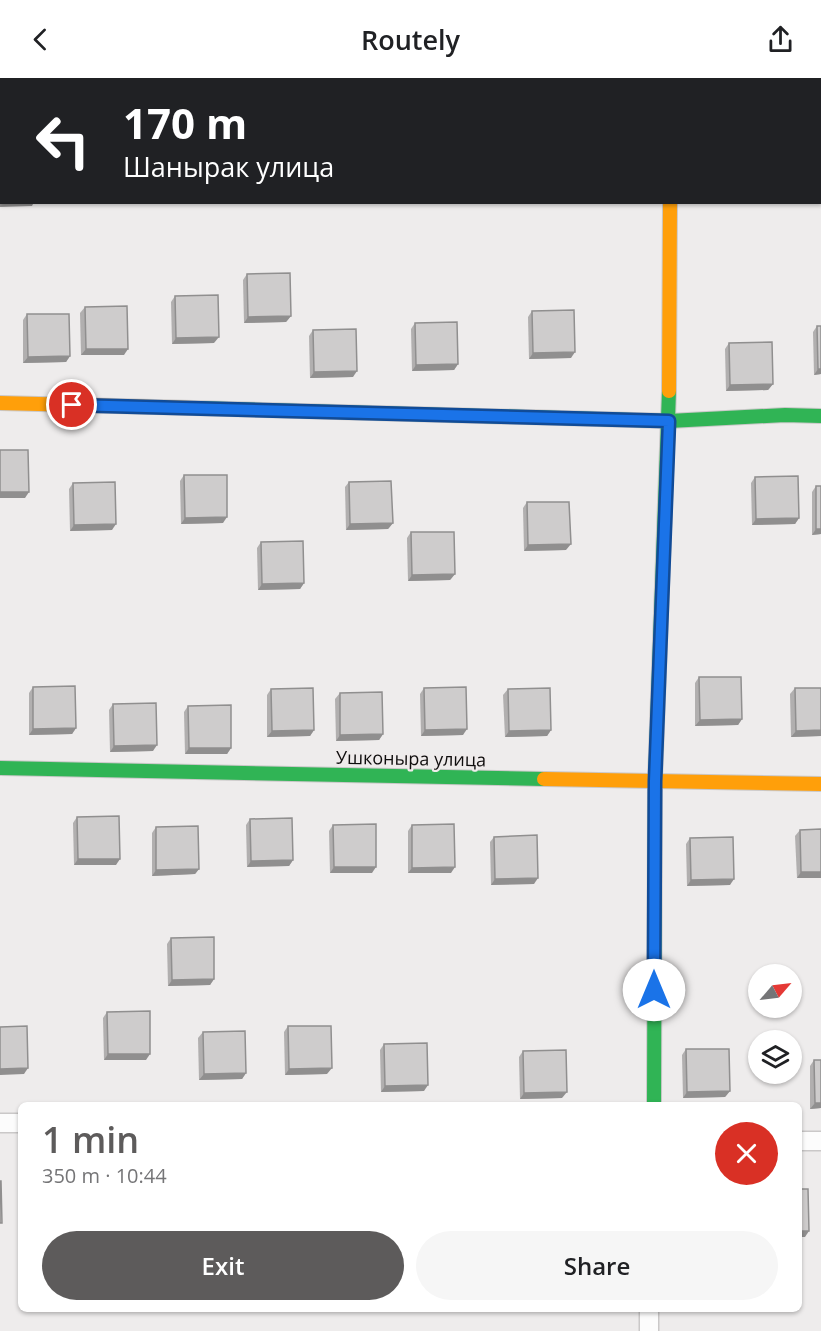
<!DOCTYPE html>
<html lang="en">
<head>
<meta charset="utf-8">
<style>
  body { margin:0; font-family:"Open Sans",sans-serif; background:#f6f6f6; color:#202124; height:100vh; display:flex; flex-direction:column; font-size:22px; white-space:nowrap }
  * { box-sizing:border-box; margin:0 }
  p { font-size:20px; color:#757577 }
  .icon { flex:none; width:33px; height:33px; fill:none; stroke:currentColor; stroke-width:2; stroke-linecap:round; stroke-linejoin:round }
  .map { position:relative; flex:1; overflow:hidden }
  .sheet { position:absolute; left:18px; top:1024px; width:784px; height:210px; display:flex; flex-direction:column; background:#fff; border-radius:9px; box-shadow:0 2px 4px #0004 }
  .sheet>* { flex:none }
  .hud { position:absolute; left:0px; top:0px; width:822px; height:126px; box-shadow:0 2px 4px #0004; background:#202124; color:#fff; overflow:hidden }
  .needle { width:39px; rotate:62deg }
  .fabs { position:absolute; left:748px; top:886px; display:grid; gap:12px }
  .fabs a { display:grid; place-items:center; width:54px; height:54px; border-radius:50%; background:#fff; box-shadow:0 2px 4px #0004; font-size:30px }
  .pin { position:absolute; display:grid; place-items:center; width:51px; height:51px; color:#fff; margin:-26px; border:3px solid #fff; border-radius:50%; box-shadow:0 2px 6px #0007 }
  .me { position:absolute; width:66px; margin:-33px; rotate:0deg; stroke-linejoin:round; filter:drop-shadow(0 0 4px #0008) }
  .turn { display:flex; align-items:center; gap:21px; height:126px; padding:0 24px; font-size:27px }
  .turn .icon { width:78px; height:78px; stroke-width:2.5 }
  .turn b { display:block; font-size:42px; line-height:51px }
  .round { display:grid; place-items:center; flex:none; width:63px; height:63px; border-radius:32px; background:#f6f6f6 }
  .head { display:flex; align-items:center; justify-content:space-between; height:102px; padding:0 24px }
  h1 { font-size:36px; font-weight:600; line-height:45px; color:#5d5b5b }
  .action { display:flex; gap:12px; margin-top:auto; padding:12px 24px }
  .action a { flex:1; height:69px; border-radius:36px; background:#5d5b5b; color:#fff; font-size:24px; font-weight:600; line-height:69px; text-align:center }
  .action a+a { background:#f6f6f6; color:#202124 }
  header { display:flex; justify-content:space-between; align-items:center; height:78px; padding:0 24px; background:#fff; font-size:27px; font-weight:600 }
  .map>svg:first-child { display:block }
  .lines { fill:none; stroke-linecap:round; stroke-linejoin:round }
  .street-casing { stroke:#cac8c8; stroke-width:21 }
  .fast-casing { stroke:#cac8c8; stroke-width:16 }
  .slow-casing { stroke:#cac8c8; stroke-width:16 }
  .street { stroke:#fcfcfc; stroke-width:18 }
  .fast { stroke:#30b455; stroke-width:14 }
  .slow { stroke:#ff9f0a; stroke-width:14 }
  .wall { fill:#b1afaf }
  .shaded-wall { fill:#908f8f }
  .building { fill:#cecccc; stroke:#908f8f; stroke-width:1.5 }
  .route-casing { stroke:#114b97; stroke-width:15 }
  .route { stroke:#1a73e8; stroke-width:10 }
  .labels { text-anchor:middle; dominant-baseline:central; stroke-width:4.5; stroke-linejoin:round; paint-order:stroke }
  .street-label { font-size:18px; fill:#0f0d0d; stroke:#efebeb }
</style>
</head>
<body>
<header><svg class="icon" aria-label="back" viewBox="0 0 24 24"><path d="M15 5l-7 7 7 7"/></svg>Routely<svg class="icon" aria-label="share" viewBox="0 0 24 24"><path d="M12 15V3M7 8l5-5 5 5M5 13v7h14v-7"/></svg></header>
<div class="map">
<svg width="821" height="1253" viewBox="0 0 821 1253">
  <rect width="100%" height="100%" fill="#eeecec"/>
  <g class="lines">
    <!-- street casing -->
    <g class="street-casing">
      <g id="street">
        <path d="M 669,0 L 669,2"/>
        <path d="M 0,1045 L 21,1045"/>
        <path d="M 800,1063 L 821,1063"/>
        <path d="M 649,1253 L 649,1232"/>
      </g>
    </g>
    <!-- fast casing -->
    <g class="fast-casing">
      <g id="fast">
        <path d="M 193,330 L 669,343 L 785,337 L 821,338"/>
        <path d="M 0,690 L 544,701"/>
        <path d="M 654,1028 L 655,703 L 669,313"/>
      </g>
    </g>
    <!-- slow casing -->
    <g class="slow-casing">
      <g id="slow">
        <path d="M 669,313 L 670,124"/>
        <path d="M 0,325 L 193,330"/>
        <path d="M 544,701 L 821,706"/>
      </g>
    </g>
    <!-- street -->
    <use href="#street" class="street"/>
    <!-- fast -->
    <use href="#fast" class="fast"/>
    <!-- slow -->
    <use href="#slow" class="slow"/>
  </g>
  <!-- wall -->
  <g class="wall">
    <path d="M 247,196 L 291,238 L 286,244 L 244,245 L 243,202 Z"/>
    <path d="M 175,218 L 214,265 L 172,266 L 171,224 Z"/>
    <path d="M 85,229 L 124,277 L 81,277 L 80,235 Z"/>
    <path d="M 532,233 L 571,280 L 529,281 L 528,239 Z"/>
    <path d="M 27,236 L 70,278 L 66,284 L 23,285 L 23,242 Z"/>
    <path d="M 415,245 L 458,286 L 454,292 L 412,293 L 411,251 Z"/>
    <path d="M 817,248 L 821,248 L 821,296 L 814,297 L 813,254 Z"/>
    <path d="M 313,252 L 353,299 L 310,300 L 309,258 Z"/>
    <path d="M 729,265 L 773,306 L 768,312 L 726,313 L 725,271 Z"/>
    <path d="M 184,397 L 223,445 L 181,446 L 180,403 Z"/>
    <path d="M 755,399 L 799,440 L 795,446 L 752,447 L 751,405 Z"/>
    <path d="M 349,404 L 393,445 L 388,451 L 346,452 L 345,409 Z"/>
    <path d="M 73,405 L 112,452 L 70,453 L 69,411 Z"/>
    <path d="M 816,408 L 821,456 L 812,457 L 812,414 Z"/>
    <path d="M 527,424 L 566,472 L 524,473 L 523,430 Z"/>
    <path d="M 411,454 L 455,496 L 450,502 L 408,503 L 407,460 Z"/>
    <path d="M 261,464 L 304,505 L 300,511 L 258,512 L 257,470 Z"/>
    <path d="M 699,599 L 742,641 L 738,647 L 695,648 L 695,605 Z"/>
    <path d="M 33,609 L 76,650 L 72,656 L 29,657 L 29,615 Z"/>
    <path d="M 424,610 L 463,657 L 421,658 L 420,616 Z"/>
    <path d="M 795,610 L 821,610 L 821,658 L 791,659 L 790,616 Z"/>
    <path d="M 271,611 L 314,652 L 310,658 L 267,659 L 267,617 Z"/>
    <path d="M 508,611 L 551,652 L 547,658 L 505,659 L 503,617 Z"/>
    <path d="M 340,615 L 383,656 L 379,662 L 336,663 L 335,621 Z"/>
    <path d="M 113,626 L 153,673 L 110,674 L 109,632 Z"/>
    <path d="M 188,628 L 231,670 L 227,676 L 185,676 L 184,634 Z"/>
    <path d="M 77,739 L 116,787 L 74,787 L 73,745 Z"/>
    <path d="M 250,741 L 293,782 L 289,788 L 247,789 L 246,747 Z"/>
    <path d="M 333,747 L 372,795 L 330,795 L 329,753 Z"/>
    <path d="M 412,747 L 451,795 L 408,795 L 408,753 Z"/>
    <path d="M 156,749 L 199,791 L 195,796 L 152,798 L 152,755 Z"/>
    <path d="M 800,752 L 821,800 L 797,800 L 795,758 Z"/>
    <path d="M 494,759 L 534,806 L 491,807 L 490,764 Z"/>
    <path d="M 690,760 L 730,807 L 687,808 L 686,766 Z"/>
    <path d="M 171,860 L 214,901 L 210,907 L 168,908 L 167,866 Z"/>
    <path d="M 107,934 L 146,982 L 104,982 L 103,940 Z"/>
    <path d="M 288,948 L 327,996 L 285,997 L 284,954 Z"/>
    <path d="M 203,954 L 246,995 L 242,1001 L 199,1002 L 198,960 Z"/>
    <path d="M 384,966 L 424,1013 L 381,1014 L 380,972 Z"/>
    <path d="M 686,971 L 730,1013 L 725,1019 L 683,1020 L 682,977 Z"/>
    <path d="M 523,973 L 562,1020 L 520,1021 L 519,979 Z"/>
    <path d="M 814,982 L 821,982 L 821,1030 L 810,1031 L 810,988 Z"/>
  </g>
  <!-- shaded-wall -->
  <g class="shaded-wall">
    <path d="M 0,123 L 2,123 L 2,124 L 34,124 L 32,128 L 0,129 Z"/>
    <path d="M 291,238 L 286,244 L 244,245 L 248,239 Z"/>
    <path d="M 219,259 L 214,265 L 172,266 L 176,260 Z"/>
    <path d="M 86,271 L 128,271 L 124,277 L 81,277 Z"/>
    <path d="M 575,274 L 571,280 L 529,281 L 533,275 Z"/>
    <path d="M 70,278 L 66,284 L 23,285 L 28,279 Z"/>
    <path d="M 458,286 L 454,292 L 412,293 L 416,287 Z"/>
    <path d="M 818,291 L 821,291 L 821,296 L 814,297 Z"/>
    <path d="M 357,293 L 353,299 L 310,300 L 314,294 Z"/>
    <path d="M 773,306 L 768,312 L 726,313 L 730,307 Z"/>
    <path d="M 0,414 L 29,414 L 25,420 L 0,420 Z"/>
    <path d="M 227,439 L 223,445 L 181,446 L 185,440 Z"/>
    <path d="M 799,440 L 795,446 L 752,447 L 756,441 Z"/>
    <path d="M 393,445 L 388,451 L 346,452 L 350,446 Z"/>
    <path d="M 116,446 L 112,452 L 70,453 L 74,447 Z"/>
    <path d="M 816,451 L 821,451 L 821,456 L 812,457 Z"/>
    <path d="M 571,466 L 566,472 L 524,473 L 528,467 Z"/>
    <path d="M 455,496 L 450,502 L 408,503 L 412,497 Z"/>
    <path d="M 304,505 L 300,511 L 258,512 L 262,506 Z"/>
    <path d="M 742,641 L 738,647 L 695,648 L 700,642 Z"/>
    <path d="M 76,650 L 72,656 L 29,657 L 33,651 Z"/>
    <path d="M 467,651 L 463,657 L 421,658 L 425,652 Z"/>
    <path d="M 314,652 L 310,658 L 267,659 L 272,653 Z"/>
    <path d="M 551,652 L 547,658 L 505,659 L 509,653 Z"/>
    <path d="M 821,652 L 821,658 L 791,659 L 796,653 Z"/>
    <path d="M 383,656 L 379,662 L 336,663 L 340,657 Z"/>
    <path d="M 157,667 L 153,673 L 110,674 L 114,668 Z"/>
    <path d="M 189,670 L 231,670 L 227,676 L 185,676 Z"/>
    <path d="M 78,781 L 120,781 L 116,787 L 74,787 Z"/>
    <path d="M 293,782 L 289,788 L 247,789 L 251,783 Z"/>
    <path d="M 334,789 L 376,789 L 372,795 L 330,795 Z"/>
    <path d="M 455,789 L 451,795 L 408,795 L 412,790 Z"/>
    <path d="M 199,791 L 195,796 L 152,798 L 156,792 Z"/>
    <path d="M 801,794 L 821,794 L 821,800 L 797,800 Z"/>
    <path d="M 538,800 L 534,806 L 491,807 L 495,801 Z"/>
    <path d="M 734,801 L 730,807 L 687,808 L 691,802 Z"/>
    <path d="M 214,901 L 210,907 L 168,908 L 172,902 Z"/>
    <path d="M 108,976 L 150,976 L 146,982 L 104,982 Z"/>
    <path d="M 28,990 L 24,996 L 0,997 L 0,991 Z"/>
    <path d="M 332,990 L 327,996 L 285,997 L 289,991 Z"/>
    <path d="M 246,995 L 242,1001 L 199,1002 L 204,996 Z"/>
    <path d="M 428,1007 L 424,1013 L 381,1014 L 385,1008 Z"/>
    <path d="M 730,1013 L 725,1019 L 683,1020 L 687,1014 Z"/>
    <path d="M 567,1014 L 562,1020 L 520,1021 L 524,1015 Z"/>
    <path d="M 815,1025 L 821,1025 L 821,1030 L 810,1031 Z"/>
    <path d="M 800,1153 L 809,1153 L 805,1159 L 800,1159 Z"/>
  </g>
  <!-- building -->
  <g class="building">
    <rect x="820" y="33" width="1" height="43"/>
    <rect x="0" y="80" width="2" height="43"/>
    <path d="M 290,195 L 291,238 L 248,239 L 247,196 Z"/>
    <path d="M 218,217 L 219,259 L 176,260 L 175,218 Z"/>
    <path d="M 127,228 L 128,271 L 86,271 L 85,229 Z"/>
    <path d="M 574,232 L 575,274 L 533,275 L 532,233 Z"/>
    <path d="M 27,236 L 69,236 L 70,278 L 28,279 Z"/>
    <path d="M 457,244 L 458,286 L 416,287 L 415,245 Z"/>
    <path d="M 817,248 L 821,248 L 821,291 L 818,291 Z"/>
    <path d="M 356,251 L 357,293 L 314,294 L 313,252 Z"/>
    <path d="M 772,264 L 773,306 L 730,307 L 729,265 Z"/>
    <path d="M 0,372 L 28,372 L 29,414 L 0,414 Z"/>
    <path d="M 184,397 L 227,397 L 227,439 L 185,440 Z"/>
    <path d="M 798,398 L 799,440 L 756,441 L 755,399 Z"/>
    <path d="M 391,403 L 393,445 L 350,446 L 349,404 Z"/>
    <path d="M 115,404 L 116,446 L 74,447 L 73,405 Z"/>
    <rect x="816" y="408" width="5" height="43"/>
    <path d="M 527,424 L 569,424 L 571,466 L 528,467 Z"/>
    <path d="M 411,454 L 454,454 L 455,496 L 412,497 Z"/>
    <path d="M 303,463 L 304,505 L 262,506 L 261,464 Z"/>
    <path d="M 699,599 L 741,599 L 742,641 L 700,642 Z"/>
    <path d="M 75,608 L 76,650 L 33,651 L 33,609 Z"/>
    <path d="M 466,609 L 467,651 L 425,652 L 424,610 Z"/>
    <path d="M 313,610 L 314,652 L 272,653 L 271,611 Z"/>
    <path d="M 550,610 L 551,652 L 509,653 L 508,611 Z"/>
    <path d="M 795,610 L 821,610 L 821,652 L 796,653 Z"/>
    <path d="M 382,614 L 383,656 L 340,657 L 340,615 Z"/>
    <path d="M 156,625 L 157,667 L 114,668 L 113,626 Z"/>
    <path d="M 231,627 L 231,670 L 189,670 L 188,628 Z"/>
    <path d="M 119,738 L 120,781 L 78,781 L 77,739 Z"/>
    <path d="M 292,740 L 293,782 L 251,783 L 250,741 Z"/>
    <path d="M 376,746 L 376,789 L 334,789 L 333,747 Z"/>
    <path d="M 454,746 L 455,789 L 412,790 L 412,747 Z"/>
    <path d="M 198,748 L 199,791 L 156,792 L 156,749 Z"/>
    <path d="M 821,751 L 821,794 L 801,794 L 800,752 Z"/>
    <path d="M 537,757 L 538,800 L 495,801 L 494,759 Z"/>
    <path d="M 733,759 L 734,801 L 691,802 L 690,760 Z"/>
    <path d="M 214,859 L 214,901 L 172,902 L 171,860 Z"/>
    <path d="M 150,933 L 150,976 L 108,976 L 107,934 Z"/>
    <path d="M 27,948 L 28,990 L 0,991 L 0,949 Z"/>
    <path d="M 288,948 L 331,948 L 332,990 L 289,991 Z"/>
    <path d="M 245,953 L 246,995 L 204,996 L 203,954 Z"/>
    <path d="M 427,965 L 428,1007 L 385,1008 L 384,966 Z"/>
    <path d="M 686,971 L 729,971 L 730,1013 L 687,1014 Z"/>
    <path d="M 566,972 L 567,1014 L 524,1015 L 523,973 Z"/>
    <path d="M 814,982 L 821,982 L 821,1025 L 815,1025 Z"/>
    <path d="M 0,1103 L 1,1103 L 2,1145 L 0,1145 Z"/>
    <path d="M 800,1111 L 808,1111 L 809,1153 L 800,1153 Z"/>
  </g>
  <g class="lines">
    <!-- route casing -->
    <g class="route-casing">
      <path id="route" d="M 72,327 L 669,343 L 655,703 L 654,912"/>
    </g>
    <!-- route -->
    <use href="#route" class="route"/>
  </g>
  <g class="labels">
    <!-- street labels -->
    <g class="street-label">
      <text transform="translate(411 680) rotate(1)">Ушконыра улица</text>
    </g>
  </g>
</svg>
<div class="fabs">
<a><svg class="needle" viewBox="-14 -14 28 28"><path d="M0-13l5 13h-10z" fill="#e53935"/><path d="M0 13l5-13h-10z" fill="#757577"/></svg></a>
<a><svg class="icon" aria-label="layers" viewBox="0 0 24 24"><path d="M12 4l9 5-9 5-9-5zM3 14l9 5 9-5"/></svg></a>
</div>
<div class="pin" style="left:72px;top:327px;background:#d93025"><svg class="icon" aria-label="arrive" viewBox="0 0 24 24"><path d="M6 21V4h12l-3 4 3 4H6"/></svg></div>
<svg class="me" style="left:654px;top:912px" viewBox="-20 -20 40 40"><circle r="19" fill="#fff"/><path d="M0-13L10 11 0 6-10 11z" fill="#1a73e8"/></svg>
<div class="hud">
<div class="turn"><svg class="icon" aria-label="left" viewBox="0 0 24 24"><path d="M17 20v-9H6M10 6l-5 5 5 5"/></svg><div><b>170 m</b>Шанырак улица</div></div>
</div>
<section class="sheet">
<div class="head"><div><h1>1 min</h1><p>350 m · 10:44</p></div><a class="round" style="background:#d93025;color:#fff"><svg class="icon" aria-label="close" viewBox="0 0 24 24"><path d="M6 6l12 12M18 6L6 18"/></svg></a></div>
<div class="action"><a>Exit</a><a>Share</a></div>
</section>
</div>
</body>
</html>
